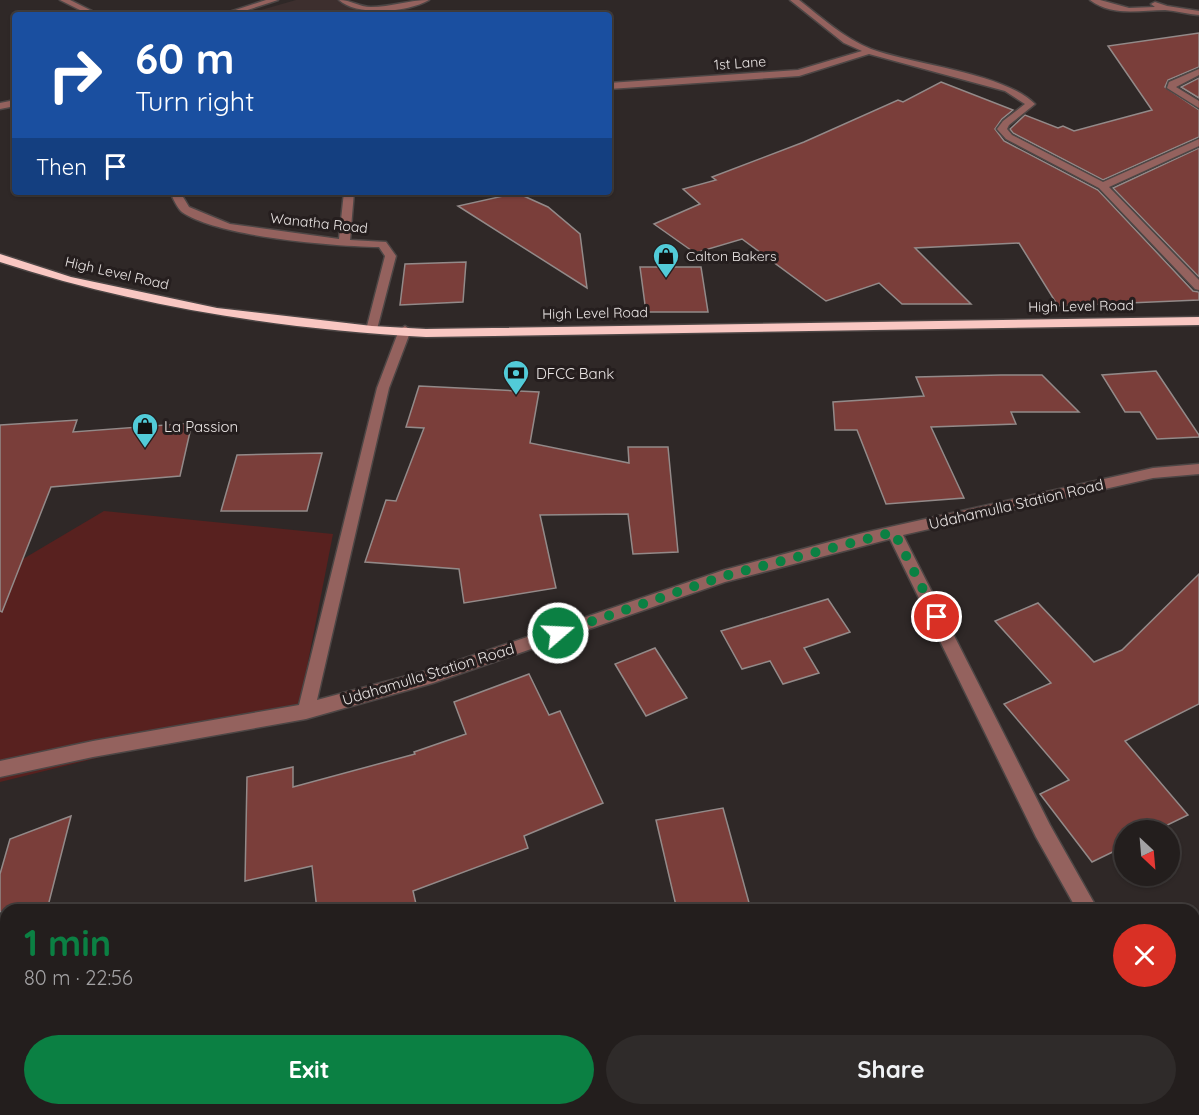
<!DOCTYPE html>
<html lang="en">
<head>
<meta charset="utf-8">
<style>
  body { margin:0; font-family:Quicksand,sans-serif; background:#2f2b2a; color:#f1f3f6; height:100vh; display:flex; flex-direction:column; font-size:22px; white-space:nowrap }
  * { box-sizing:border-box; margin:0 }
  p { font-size:20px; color:#a3a2a4 }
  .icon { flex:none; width:33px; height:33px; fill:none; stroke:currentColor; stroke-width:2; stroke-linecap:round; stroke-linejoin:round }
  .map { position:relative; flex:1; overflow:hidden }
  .details { position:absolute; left:0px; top:904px; width:1200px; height:212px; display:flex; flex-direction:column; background:#231e1d; border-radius:18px 18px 0 0; box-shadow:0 2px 4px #0004,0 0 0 2px #403c3b }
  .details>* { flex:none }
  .hud { position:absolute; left:12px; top:12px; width:600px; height:183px; border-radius:6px; box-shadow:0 2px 4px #0004,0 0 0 2px #403c3b; background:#1a4fa0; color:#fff; overflow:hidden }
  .needle { width:39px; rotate:154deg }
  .controls { position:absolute; left:1114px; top:820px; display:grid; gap:12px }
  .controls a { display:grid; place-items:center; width:66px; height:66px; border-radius:50%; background:#231e1d; box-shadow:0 2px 4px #0004,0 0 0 2px #403c3b; font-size:30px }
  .pin { position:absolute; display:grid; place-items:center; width:51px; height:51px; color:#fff; margin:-26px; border:3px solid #fff; border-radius:50%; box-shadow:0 2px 6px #0007 }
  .me { position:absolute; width:66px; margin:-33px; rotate:71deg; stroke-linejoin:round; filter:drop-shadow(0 0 4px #0008) }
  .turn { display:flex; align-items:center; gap:21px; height:126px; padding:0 24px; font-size:27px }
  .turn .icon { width:78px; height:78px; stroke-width:2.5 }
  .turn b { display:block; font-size:42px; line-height:51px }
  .then { display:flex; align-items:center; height:57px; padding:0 24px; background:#0003; gap:12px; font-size:22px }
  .round { display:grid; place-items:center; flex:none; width:63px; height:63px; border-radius:32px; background:#2f2b2a }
  .summary { display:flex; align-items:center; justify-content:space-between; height:102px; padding:0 24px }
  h1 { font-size:36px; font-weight:800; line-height:45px; color:#0b8043 }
  .primary-button { display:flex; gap:12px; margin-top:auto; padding:12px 24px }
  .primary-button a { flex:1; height:69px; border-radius:36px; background:#0b8043; color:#fff; font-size:24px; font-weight:800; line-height:69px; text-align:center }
  .primary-button a+a { background:#2f2b2a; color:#f1f3f6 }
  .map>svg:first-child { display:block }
  .built { fill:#3d2f2e }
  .green { fill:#58211f }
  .building { fill:#7a3e3a; stroke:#938a89; stroke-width:1.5 }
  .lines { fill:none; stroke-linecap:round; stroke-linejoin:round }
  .minor-casing { stroke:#4d4645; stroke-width:3 }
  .highway-casing { stroke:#4d4645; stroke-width:3 }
  .minor { fill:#94625e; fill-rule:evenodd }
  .highway { fill:#f9c7c2; fill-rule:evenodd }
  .route { stroke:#0b8043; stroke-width:10; stroke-dasharray:0 18 }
  .labels { text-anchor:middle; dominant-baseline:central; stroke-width:6; stroke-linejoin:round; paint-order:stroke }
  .far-street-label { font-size:14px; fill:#eae5e4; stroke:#251e1e }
  .far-poi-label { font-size:14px; fill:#eae5e4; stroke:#251e1e; text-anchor:start }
  .poi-label { font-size:15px; fill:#eae5e4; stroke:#251e1e; text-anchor:start }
  .street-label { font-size:15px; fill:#eae5e4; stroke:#251e1e }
</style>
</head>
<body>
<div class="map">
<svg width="1199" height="1115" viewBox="0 0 1199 1115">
  <rect width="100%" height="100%" fill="#2f2827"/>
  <!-- built -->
  <path class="built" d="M 296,0 L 343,0 L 351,6 L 364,10 L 363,15 L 244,15 Z"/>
  <!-- green -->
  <path class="green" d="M 104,511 L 333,534 L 299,708 L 0,782 L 0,612 L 23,559 Z"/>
  <!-- building -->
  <g class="building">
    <path d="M 1199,33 L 1199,67 L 1168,80 L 1165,87 L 1199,110 L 1199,137 L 1103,180 L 1013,133 L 1010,129 L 1025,115 L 1058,128 L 1063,126 L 1074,131 L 1152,110 L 1108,46 Z"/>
    <path d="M 1199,78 L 1199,98 L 1181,87 Z"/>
    <path d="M 941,82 L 1013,110 L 1002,119 L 995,129 L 1004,141 L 1098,190 L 1193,291 L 1199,292 L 1199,300 L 1058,306 L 1019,243 L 915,248 L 971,304 L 902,304 L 879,283 L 826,301 L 742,239 L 695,253 L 654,224 L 700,204 L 683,189 L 716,180 L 712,177 L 804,142 L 898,100 L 903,102 Z"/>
    <path d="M 1199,148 L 1199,277 L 1113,188 Z"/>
    <path d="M 517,193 L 548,207 L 580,234 L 587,288 L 458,206 Z"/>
    <path d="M 466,262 L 463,302 L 400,305 L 405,264 Z"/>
    <path d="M 640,267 L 701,267 L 708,312 L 646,312 Z"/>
    <path d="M 1156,371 L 1199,435 L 1199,437 L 1157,439 L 1140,412 L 1125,412 L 1102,375 Z"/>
    <path d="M 1001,375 L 1042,375 L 1079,412 L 1011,412 L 1016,424 L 931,427 L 964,498 L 886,504 L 857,430 L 835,430 L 833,402 L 924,396 L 916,377 Z"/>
    <path d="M 419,386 L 539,392 L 530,443 L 629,463 L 628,447 L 668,447 L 678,552 L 633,554 L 628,514 L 540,515 L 556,588 L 464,603 L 459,569 L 365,562 L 386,500 L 396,501 L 424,428 L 406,427 Z"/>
    <path d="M 77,420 L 73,432 L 192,423 L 180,476 L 51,487 L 2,612 L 0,611 L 0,425 Z"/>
    <path d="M 322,453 L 307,511 L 221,511 L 237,455 Z"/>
    <path d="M 1199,574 L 1199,704 L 1125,741 L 1188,815 L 1155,831 L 1125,831 L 1125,846 L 1092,862 L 1040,794 L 1069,780 L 1004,704 L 1051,683 L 995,621 L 1038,603 L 1094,662 L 1122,650 Z"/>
    <path d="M 828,599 L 850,632 L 804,648 L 819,673 L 783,684 L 770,661 L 742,669 L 721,631 Z"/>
    <path d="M 655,648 L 687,698 L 646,716 L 615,664 Z"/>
    <path d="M 529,674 L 549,715 L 560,711 L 603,803 L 524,836 L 528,848 L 413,891 L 416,904 L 394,910 L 317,910 L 312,866 L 245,881 L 247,777 L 293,767 L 293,787 L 415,754 L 414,752 L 466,734 L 454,702 Z"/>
    <path d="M 723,808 L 751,910 L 677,910 L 656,820 Z"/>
    <path d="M 71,816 L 48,906 L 0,912 L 0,874 L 10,839 Z"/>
  </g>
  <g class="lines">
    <!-- minor casing -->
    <g class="minor-casing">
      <g id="minor">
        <path d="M 60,0 L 70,0 L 100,15 L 90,15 Z"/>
        <path d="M 266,0 L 278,0 L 232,15 L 220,15 Z"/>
        <path d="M 339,0 C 351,0 359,7 371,7 C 391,7 409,0 429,0 C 409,12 358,17 339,0 Z"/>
        <path d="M 790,0 L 799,0 C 822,18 844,38 871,49 C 915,65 1004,73 1035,104 L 1009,125 L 1007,129 L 1012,135 L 1103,182 L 1199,139 L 1199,146 L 1109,187 L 1199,280 L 1199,290 L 1195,289 L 1099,188 L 1006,139 L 997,129 L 1003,121 L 1025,104 L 1005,91 L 869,54 L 799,76 L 609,89 L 609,83 L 798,70 L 862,51 L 844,43 Z"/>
        <path d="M 1090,0 L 1100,0 L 1129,8 L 1155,7 L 1151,4 L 1155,2 L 1167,6 L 1199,11 L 1199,15 C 1188,14 1176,11 1165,10 C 1140,10 1113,17 1090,0 Z"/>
        <path d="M 1199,69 L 1199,75 L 1176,87 L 1199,101 L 1199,108 L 1167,88 L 1169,82 Z"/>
        <path d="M 15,100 L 15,106 L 0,109 L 0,103 Z"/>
        <path d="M 170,192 L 180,192 L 189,207 L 230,224 L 339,239 L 344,192 L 354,192 L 350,240 L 386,242 L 396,256 L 376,333 L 368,333 L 366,330 L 385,256 L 379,247 C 333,246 218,237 182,212 C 177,208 173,198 170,192 Z"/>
        <path d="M 405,326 L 411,330 L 389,388 L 317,700 L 433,669 L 724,570 L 863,533 L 1153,468 L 1199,464 L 1199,474 L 1153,478 L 903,535 L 1050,825 L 1098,910 L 1077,910 L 1036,837 L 890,539 L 725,582 L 433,683 L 306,719 L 93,757 L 0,777 L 0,761 L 93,741 L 299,705 L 377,388 L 399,330 Z"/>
        <path d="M 1194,1084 L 1199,1086 L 1199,1115 L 1190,1110 L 1194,1110 Z"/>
      </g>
    </g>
    <!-- highway casing -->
    <g class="highway-casing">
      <path id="highway" d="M 0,254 L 71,277 L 217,308 L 372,326 L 426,329 L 1199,317 L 1199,325 L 426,337 C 281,329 138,307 0,262 Z"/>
    </g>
    <!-- minor -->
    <use href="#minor" class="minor"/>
    <!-- highway -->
    <use href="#highway" class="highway"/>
  </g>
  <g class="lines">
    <!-- route -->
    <path class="route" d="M 558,633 L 724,576 L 894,532 L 937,617"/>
  </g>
  <!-- icons -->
  <defs>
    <g id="shop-pin" transform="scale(1.35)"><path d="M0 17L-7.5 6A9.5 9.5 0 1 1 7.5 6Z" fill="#52cbd8" stroke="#251e1e"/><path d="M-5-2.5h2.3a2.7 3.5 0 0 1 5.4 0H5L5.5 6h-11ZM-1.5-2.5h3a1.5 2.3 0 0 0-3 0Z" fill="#111"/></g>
    <g id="bank-pin" transform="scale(1.35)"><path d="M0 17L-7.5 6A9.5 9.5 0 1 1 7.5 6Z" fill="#52cbd8" stroke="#251e1e"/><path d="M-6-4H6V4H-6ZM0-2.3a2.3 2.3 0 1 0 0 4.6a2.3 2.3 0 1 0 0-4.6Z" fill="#111"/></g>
  </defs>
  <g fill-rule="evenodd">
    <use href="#shop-pin" x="666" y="256"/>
    <use href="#bank-pin" x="516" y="373"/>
    <use href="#shop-pin" x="145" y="426"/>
  </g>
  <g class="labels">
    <!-- far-street labels -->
    <g class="far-street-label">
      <text transform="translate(740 63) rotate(-4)">1st Lane</text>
      <text transform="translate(319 223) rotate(6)">Wanatha Road</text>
      <text transform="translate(117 273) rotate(13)">High Level Road</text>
      <text transform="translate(1081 306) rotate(-1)">High Level Road</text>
      <text transform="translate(595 313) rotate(-1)">High Level Road</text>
    </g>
    <!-- far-poi labels -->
    <g class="far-poi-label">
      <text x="686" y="256">Calton Bakers</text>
    </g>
    <!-- poi labels -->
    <g class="poi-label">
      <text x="536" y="373">DFCC Bank</text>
      <text x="164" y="426">La Passion</text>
    </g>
    <!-- street labels -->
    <g class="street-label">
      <text transform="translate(1016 504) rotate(-13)">Udahamulla Station Road</text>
      <text transform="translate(428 674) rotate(-17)">Udahamulla Station Road</text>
    </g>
  </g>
</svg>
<div class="controls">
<a><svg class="needle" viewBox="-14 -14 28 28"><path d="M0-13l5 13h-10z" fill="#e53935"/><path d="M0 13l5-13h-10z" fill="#a3a2a4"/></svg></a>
</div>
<div class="pin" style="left:937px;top:617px;background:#d93025"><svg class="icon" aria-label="arrive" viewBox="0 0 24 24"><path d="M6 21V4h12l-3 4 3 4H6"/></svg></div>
<svg class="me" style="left:558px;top:633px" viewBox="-20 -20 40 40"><circle r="17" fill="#0b8043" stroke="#fff" stroke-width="3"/><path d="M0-11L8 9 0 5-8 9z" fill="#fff"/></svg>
<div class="hud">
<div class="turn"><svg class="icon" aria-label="right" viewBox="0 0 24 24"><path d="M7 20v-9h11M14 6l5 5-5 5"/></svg><div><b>60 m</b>Turn right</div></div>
<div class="then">Then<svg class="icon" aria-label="arrive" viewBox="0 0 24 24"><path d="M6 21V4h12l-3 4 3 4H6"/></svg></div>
</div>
<section class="details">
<div class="summary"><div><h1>1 min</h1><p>80 m · 22:56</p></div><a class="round" style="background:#d93025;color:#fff"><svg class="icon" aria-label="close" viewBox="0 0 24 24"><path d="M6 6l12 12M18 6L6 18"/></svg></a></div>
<div class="primary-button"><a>Exit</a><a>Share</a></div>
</section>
</div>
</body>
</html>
